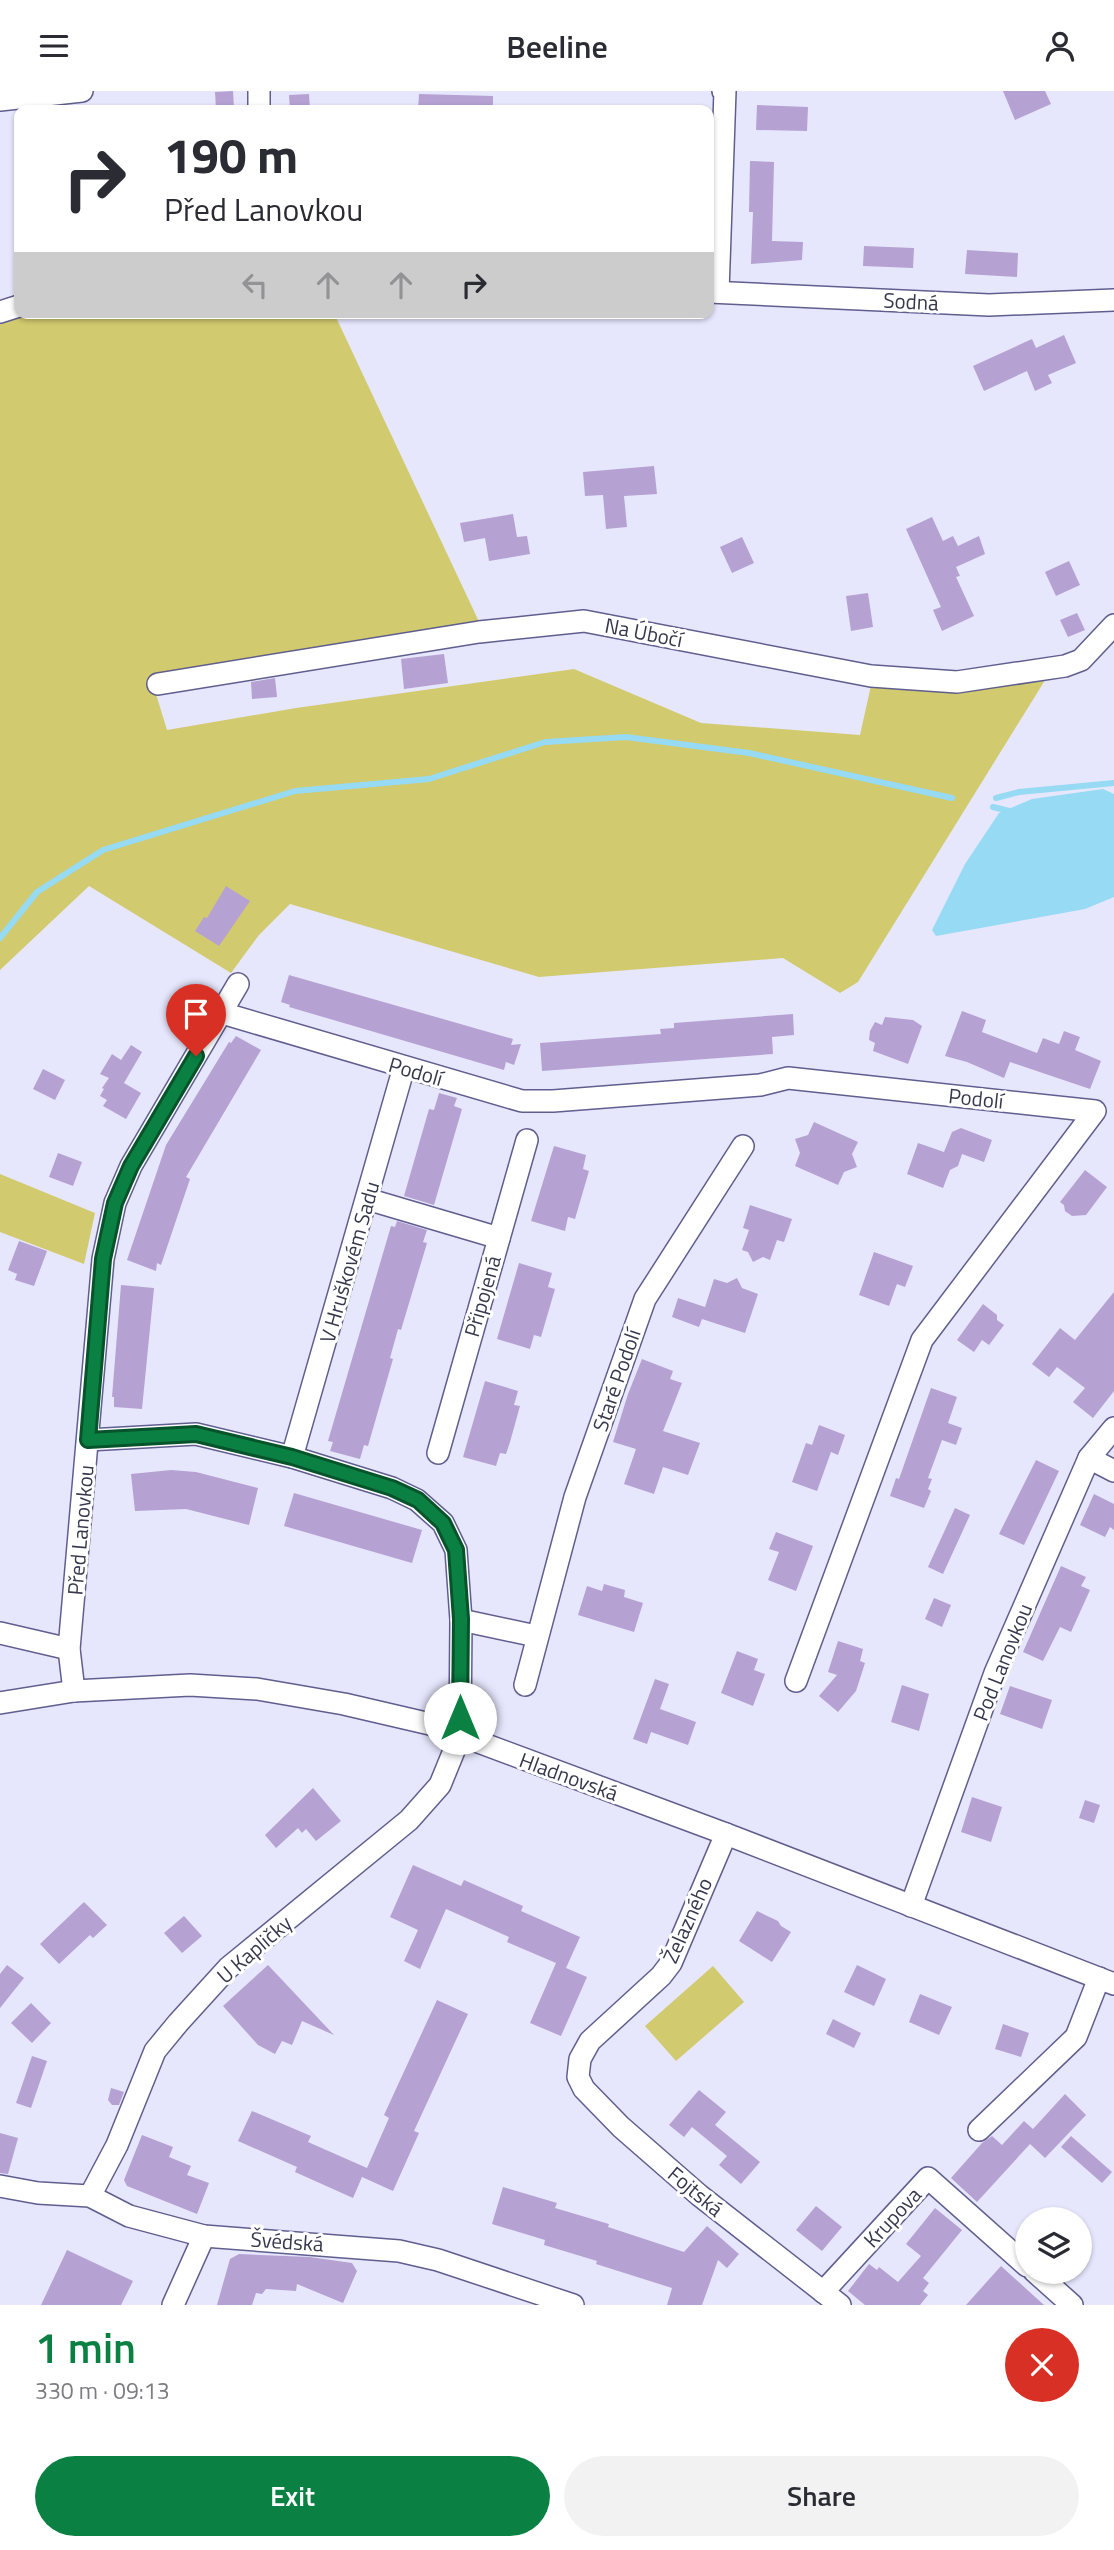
<!DOCTYPE html>
<html lang="en">
<head>
<meta charset="utf-8">
<style>
  body { margin:0; font-family:"Titillium Web",sans-serif; background:#f2f2f3; color:#2b2b33; height:100vh; display:flex; flex-direction:column; font-size:26px; white-space:nowrap }
  * { box-sizing:border-box; margin:0 }
  p { font-size:23px; color:#7c7c81 }
  .icon { flex:none; width:38px; height:38px; fill:none; stroke:currentColor; stroke-width:2; stroke-linecap:round; stroke-linejoin:round }
  .map { position:relative; height:2214px; overflow:hidden }
  .side { display:flex; flex-direction:column; background:#fff; flex:1 }
  .side>* { flex:none }
  .top-card { position:absolute; left:14px; top:14px; width:700px; height:214px; border-radius:14px; box-shadow:0 2px 5px #0004; background:#fff; color:#2b2b33; overflow:hidden }
  .controls { position:absolute; left:1015px; top:2116px; display:grid; gap:14px }
  .controls a { display:grid; place-items:center; width:77px; height:77px; border-radius:50%; background:#fff; box-shadow:0 2px 5px #0004; font-size:35px }
  .pin { position:absolute; display:grid; place-items:center; width:60px; height:60px; color:#fff; margin:-72px -30px; border-radius:50% 50% 50% 0; rotate:-45deg; box-shadow:0 0 7px #0007 }
  .pin .icon { rotate:45deg }
  .me { position:absolute; width:77px; margin:-38px; rotate:0deg; stroke-linejoin:round; filter:drop-shadow(0 0 5px #0008) }
  .turn { display:flex; align-items:center; gap:24px; height:147px; padding:0 35px; font-size:32px }
  .turn .icon { width:91px; height:91px; stroke-width:2.5 }
  .turn b { display:block; font-size:49px; line-height:60px }
  .lanes { display:flex; align-items:center; height:66px; padding:0 35px; background:#0003; justify-content:center; gap:35px; direction:ltr }
  .lanes .off { opacity:.35 }
  .round { display:grid; place-items:center; flex:none; width:74px; height:74px; border-radius:37px; background:#f2f2f3 }
  .overview { display:flex; align-items:center; justify-content:space-between; height:119px; padding:0 35px }
  h1 { font-size:42px; font-weight:600; line-height:52px; color:#0b8043 }
  .cta { display:flex; gap:14px; margin-top:auto; padding:14px 35px }
  .cta a { flex:1; height:80px; border-radius:42px; background:#0b8043; color:#fff; font-size:28px; font-weight:600; line-height:80px; text-align:center }
  .cta a+a { background:#f2f2f3; color:#2b2b33 }
  header { display:flex; justify-content:space-between; align-items:center; height:91px; padding:0 35px; background:#fff; font-size:32px; font-weight:600 }
  .map>svg:first-child { display:block }
  .green { fill:#d2ca6f }
  .water { fill:#96daf3 }
  .lines { fill:none; stroke-linecap:round; stroke-linejoin:round }
  .stream { stroke:#96daf3; stroke-width:6 }
  .building { fill:#b6a1d3 }
  .street-casing { stroke:#5f5e8e; stroke-width:24 }
  .street { stroke:#fff; stroke-width:21 }
  .route-casing { stroke:#07532c; stroke-width:18 }
  .route { stroke:#0b8043; stroke-width:12 }
  .labels { text-anchor:middle; dominant-baseline:central; stroke-width:6; stroke-linejoin:round; paint-order:stroke }
  .street-label { font-size:21px; fill:#37384d; stroke:#fff }
</style>
</head>
<body>
<header><svg class="icon" aria-label="menu" viewBox="0 0 24 24"><path d="M4 6h16M4 12h16M4 18h16"/></svg>Beeline<svg class="icon" aria-label="person" viewBox="0 0 24 24"><circle cx="12" cy="8" r="4"/><path d="M4 21q1-7 8-7t8 7"/></svg></header>
<div class="map">
<svg width="1114" height="2214" viewBox="0 0 1114 2214">
  <rect width="100%" height="100%" fill="#e6e7fd"/>
  <!-- green -->
  <g class="green">
    <path d="M 30,222 L 334,222 L 481,535 L 152,590 L 167,639 L 296,617 L 574,578 L 701,632 L 860,644 L 872,590 L 1047,586 L 858,891 L 840,902 L 783,867 L 539,886 L 290,813 L 259,844 L 231,882 L 89,795 L 0,879 L 0,230 Z"/>
    <path d="M 0,1083 L 95,1122 L 84,1173 L 0,1141 Z"/>
    <path d="M 713,1875 L 744,1911 L 676,1970 L 645,1935 Z"/>
  </g>
  <!-- water -->
  <path class="water" d="M 1103,698 L 1114,703 L 1114,806 L 1085,818 L 936,845 L 932,839 L 965,773 L 999,722 L 1032,708 Z"/>
  <g class="lines">
    <!-- stream -->
    <g class="stream">
      <path d="M 996,707 L 1019,701 L 1114,692"/>
      <path d="M 993,716 L 1013,721"/>
      <path d="M 0,847 L 37,801 L 103,759 L 295,700 L 429,688 L 545,651 L 626,646 L 749,662 L 952,707"/>
    </g>
  </g>
  <!-- building -->
  <g class="building">
    <path d="M 233,0 L 234,17 L 216,18 L 215,1 Z"/>
    <path d="M 1003,0 L 1045,0 L 1051,13 L 1015,29 Z"/>
    <path d="M 309,3 L 310,19 L 290,19 L 289,4 Z"/>
    <path d="M 419,3 L 493,5 L 493,19 L 418,19 Z"/>
    <path d="M 757,14 L 808,16 L 807,40 L 756,39 Z"/>
    <path d="M 750,70 L 774,71 L 772,150 L 803,151 L 802,169 L 751,173 L 753,121 L 749,121 Z"/>
    <path d="M 864,155 L 914,157 L 913,177 L 863,175 Z"/>
    <path d="M 967,159 L 1018,162 L 1017,186 L 965,183 Z"/>
    <path d="M 1064,244 L 1076,272 L 1048,284 L 1052,292 L 1035,300 L 1027,280 L 984,300 L 973,275 L 1032,248 L 1036,257 Z"/>
    <path d="M 654,375 L 657,403 L 624,405 L 627,436 L 606,438 L 603,404 L 585,405 L 583,381 Z"/>
    <path d="M 513,423 L 517,446 L 527,445 L 530,463 L 489,470 L 485,447 L 464,451 L 460,432 Z"/>
    <path d="M 932,426 L 943,450 L 953,445 L 958,455 L 979,445 L 985,463 L 956,476 L 960,485 L 956,486 L 974,525 L 942,540 L 933,519 L 941,516 L 906,438 Z"/>
    <path d="M 742,446 L 754,472 L 732,482 L 720,456 Z"/>
    <path d="M 1069,470 L 1080,494 L 1056,505 L 1045,481 Z"/>
    <path d="M 868,502 L 873,536 L 851,540 L 846,505 Z"/>
    <path d="M 1077,522 L 1085,539 L 1068,546 L 1060,529 Z"/>
    <path d="M 444,563 L 448,592 L 404,598 L 401,568 Z"/>
    <path d="M 275,587 L 277,606 L 252,608 L 251,591 Z"/>
    <path d="M 226,795 L 250,810 L 219,855 L 195,840 L 204,826 L 207,827 Z"/>
    <path d="M 289,884 L 513,948 L 511,954 L 521,953 L 514,974 L 506,971 L 504,979 L 289,916 L 290,914 L 281,911 Z"/>
    <path d="M 962,920 L 986,929 L 982,941 L 1037,962 L 1043,947 L 1059,953 L 1064,940 L 1080,946 L 1075,959 L 1101,970 L 1090,998 L 1010,971 L 1004,987 L 967,971 L 945,965 Z"/>
    <path d="M 793,923 L 794,944 L 772,946 L 773,963 L 542,980 L 540,952 L 661,943 L 660,938 L 674,937 L 674,932 Z"/>
    <path d="M 885,926 L 913,929 L 922,935 L 908,973 L 873,960 L 875,952 L 869,949 L 870,940 L 875,931 L 882,934 Z"/>
    <path d="M 236,945 L 261,959 L 186,1086 L 190,1088 L 161,1174 L 157,1172 L 156,1180 L 127,1169 L 166,1054 L 229,951 L 231,952 Z"/>
    <path d="M 131,954 L 142,961 L 124,992 L 141,1002 L 126,1028 L 103,1015 L 107,1009 L 100,1005 L 104,998 L 102,997 L 109,987 L 100,983 L 112,963 L 121,969 Z"/>
    <path d="M 43,978 L 65,989 L 55,1009 L 33,998 Z"/>
    <path d="M 439,1002 L 457,1007 L 454,1015 L 462,1018 L 434,1114 L 404,1105 L 429,1018 L 434,1019 Z"/>
    <path d="M 814,1031 L 858,1051 L 852,1063 L 857,1076 L 844,1081 L 838,1094 L 795,1075 L 800,1062 L 795,1048 L 808,1044 Z"/>
    <path d="M 961,1037 L 992,1049 L 984,1071 L 962,1063 L 958,1075 L 950,1079 L 943,1097 L 907,1083 L 918,1052 L 944,1061 L 952,1041 Z"/>
    <path d="M 554,1055 L 586,1064 L 583,1078 L 589,1080 L 575,1128 L 568,1126 L 565,1140 L 531,1130 Z"/>
    <path d="M 58,1062 L 82,1071 L 73,1095 L 49,1086 Z"/>
    <path d="M 1085,1079 L 1107,1096 L 1086,1124 L 1072,1125 L 1065,1120 L 1064,1114 L 1060,1111 Z"/>
    <path d="M 750,1114 L 792,1128 L 784,1151 L 777,1149 L 770,1169 L 763,1166 L 753,1171 L 748,1161 L 742,1159 L 749,1139 L 743,1137 Z"/>
    <path d="M 397,1130 L 427,1139 L 423,1151 L 427,1152 L 401,1239 L 398,1238 L 390,1267 L 393,1268 L 368,1355 L 364,1354 L 360,1368 L 330,1360 L 333,1351 L 328,1350 L 391,1135 L 395,1136 Z"/>
    <path d="M 19,1150 L 47,1160 L 34,1195 L 15,1189 L 17,1183 L 8,1179 Z"/>
    <path d="M 874,1161 L 913,1175 L 905,1196 L 897,1193 L 889,1215 L 859,1204 Z"/>
    <path d="M 519,1172 L 552,1182 L 548,1196 L 555,1198 L 541,1246 L 534,1244 L 530,1258 L 497,1248 Z"/>
    <path d="M 737,1187 L 742,1197 L 758,1203 L 745,1242 L 702,1228 L 699,1236 L 672,1226 L 678,1207 L 705,1216 L 714,1188 L 727,1192 Z"/>
    <path d="M 121,1194 L 154,1197 L 142,1318 L 114,1316 L 114,1306 L 112,1306 Z"/>
    <path d="M 1114,1201 L 1114,1300 L 1093,1327 L 1073,1311 L 1085,1297 L 1057,1276 L 1049,1286 L 1032,1273 L 1060,1237 L 1075,1249 Z"/>
    <path d="M 983,1213 L 997,1224 L 997,1229 L 1004,1234 L 989,1254 L 982,1249 L 974,1261 L 957,1249 Z"/>
    <path d="M 642,1268 L 673,1280 L 670,1288 L 682,1292 L 663,1340 L 700,1352 L 688,1384 L 663,1376 L 654,1403 L 624,1393 L 636,1358 L 613,1351 L 628,1303 Z"/>
    <path d="M 485,1290 L 518,1300 L 514,1314 L 520,1315 L 510,1351 L 506,1363 L 500,1362 L 496,1375 L 463,1366 Z"/>
    <path d="M 931,1297 L 957,1306 L 948,1332 L 962,1337 L 956,1354 L 942,1349 L 928,1387 L 932,1388 L 928,1398 L 931,1400 L 924,1417 L 890,1405 L 896,1387 L 899,1388 Z"/>
    <path d="M 819,1334 L 845,1344 L 838,1364 L 831,1361 L 817,1400 L 792,1391 L 806,1352 L 812,1354 Z"/>
    <path d="M 1036,1369 L 1059,1380 L 1024,1454 L 999,1443 Z"/>
    <path d="M 171,1379 L 196,1381 L 258,1397 L 249,1434 L 186,1418 L 135,1420 L 131,1383 Z"/>
    <path d="M 294,1402 L 422,1439 L 412,1472 L 284,1435 Z"/>
    <path d="M 1094,1403 L 1114,1413 L 1114,1439 L 1110,1436 L 1105,1446 L 1080,1434 Z"/>
    <path d="M 955,1417 L 970,1424 L 943,1483 L 928,1476 Z"/>
    <path d="M 776,1441 L 813,1455 L 796,1500 L 768,1489 L 779,1461 L 769,1458 Z"/>
    <path d="M 1061,1475 L 1086,1486 L 1081,1495 L 1090,1499 L 1071,1541 L 1060,1536 L 1043,1570 L 1023,1561 Z"/>
    <path d="M 604,1493 L 625,1499 L 624,1506 L 643,1512 L 634,1541 L 578,1524 L 587,1495 L 602,1500 Z"/>
    <path d="M 934,1507 L 951,1514 L 942,1536 L 925,1528 Z"/>
    <path d="M 838,1550 L 863,1558 L 860,1570 L 865,1572 L 856,1600 L 838,1621 L 819,1605 L 837,1584 L 828,1581 Z"/>
    <path d="M 737,1560 L 758,1568 L 754,1579 L 765,1583 L 753,1615 L 721,1602 Z"/>
    <path d="M 655,1588 L 669,1593 L 660,1618 L 696,1631 L 688,1654 L 651,1641 L 647,1653 L 633,1648 Z"/>
    <path d="M 902,1594 L 929,1603 L 919,1640 L 891,1631 Z"/>
    <path d="M 1010,1595 L 1052,1609 L 1042,1638 L 1000,1623 Z"/>
    <path d="M 313,1697 L 341,1730 L 316,1750 L 306,1738 L 302,1742 L 298,1737 L 276,1757 L 265,1744 Z"/>
    <path d="M 972,1706 L 1002,1716 L 991,1751 L 961,1741 Z"/>
    <path d="M 1085,1709 L 1100,1714 L 1094,1732 L 1079,1727 Z"/>
    <path d="M 413,1774 L 461,1795 L 464,1789 L 523,1815 L 521,1820 L 580,1846 L 566,1877 L 587,1886 L 561,1945 L 530,1932 L 556,1872 L 507,1851 L 509,1846 L 446,1818 L 420,1878 L 404,1870 L 418,1839 L 390,1826 Z"/>
    <path d="M 84,1811 L 107,1834 L 93,1847 L 90,1844 L 59,1873 L 40,1853 Z"/>
    <path d="M 757,1820 L 778,1830 L 781,1835 L 791,1841 L 772,1871 L 739,1850 Z"/>
    <path d="M 184,1825 L 202,1845 L 182,1862 L 164,1842 Z"/>
    <path d="M 7,1874 L 24,1887 L 0,1917 L 0,1883 Z"/>
    <path d="M 268,1874 L 334,1944 L 302,1930 L 292,1954 L 282,1950 L 275,1963 L 258,1954 L 223,1915 Z"/>
    <path d="M 857,1874 L 886,1888 L 874,1915 L 844,1901 Z"/>
    <path d="M 920,1903 L 952,1916 L 939,1944 L 909,1931 Z"/>
    <path d="M 437,1909 L 468,1923 L 414,2040 L 419,2042 L 393,2100 L 362,2086 L 353,2107 L 295,2081 L 297,2076 L 238,2050 L 252,2020 L 311,2045 L 308,2051 L 367,2077 L 389,2027 L 384,2024 Z"/>
    <path d="M 31,1912 L 51,1932 L 32,1952 L 11,1932 Z"/>
    <path d="M 833,1928 L 861,1942 L 854,1957 L 826,1943 Z"/>
    <path d="M 1003,1933 L 1029,1942 L 1021,1966 L 995,1958 Z"/>
    <path d="M 32,1965 L 47,1970 L 31,2017 L 16,2012 Z"/>
    <path d="M 111,1997 L 124,2001 L 119,2014 L 112,2014 L 108,2009 Z"/>
    <path d="M 699,1999 L 726,2021 L 715,2034 L 760,2071 L 741,2093 L 719,2074 L 727,2065 L 692,2036 L 684,2046 L 669,2034 Z"/>
    <path d="M 1065,2003 L 1086,2024 L 1045,2067 L 1030,2053 L 977,2111 L 951,2087 L 982,2052 L 992,2045 L 1002,2054 L 1024,2030 L 1033,2038 Z"/>
    <path d="M 0,2042 L 18,2047 L 8,2083 L 0,2082 Z"/>
    <path d="M 142,2044 L 173,2056 L 169,2066 L 191,2075 L 187,2084 L 209,2092 L 197,2123 L 127,2095 L 124,2089 Z"/>
    <path d="M 1071,2045 L 1112,2081 L 1102,2092 L 1061,2056 Z"/>
    <path d="M 503,2096 L 557,2112 L 555,2117 L 609,2133 L 608,2136 L 684,2161 L 707,2135 L 739,2163 L 727,2177 L 718,2169 L 702,2214 L 667,2214 L 672,2197 L 596,2173 L 597,2170 L 544,2154 L 545,2149 L 492,2133 Z"/>
    <path d="M 816,2115 L 842,2136 L 822,2160 L 796,2139 Z"/>
    <path d="M 935,2117 L 962,2139 L 923,2187 L 929,2192 L 923,2200 L 928,2204 L 920,2214 L 865,2214 L 848,2200 L 869,2173 L 877,2179 L 879,2176 L 898,2191 L 921,2165 L 906,2153 Z"/>
    <path d="M 67,2159 L 133,2190 L 121,2214 L 41,2214 Z"/>
    <path d="M 239,2163 L 310,2166 L 352,2172 L 357,2180 L 343,2212 L 297,2193 L 296,2200 L 266,2198 L 262,2203 L 256,2202 L 252,2214 L 217,2214 L 230,2168 Z"/>
    <path d="M 1001,2175 L 1044,2214 L 966,2214 Z"/>
  </g>
  <g class="lines">
    <!-- street casing -->
    <g class="street-casing">
      <g id="street">
        <path d="M 259,0 L 259,19"/>
        <path d="M 0,9 L 82,0"/>
        <path d="M 709,201 L 989,214 L 1114,209"/>
        <path d="M 718,201 L 725,0 L 723,0"/>
        <path d="M 0,221 L 19,215"/>
        <path d="M 158,593 L 479,541 L 584,530 L 871,585 L 957,591 L 1065,575 L 1081,569 L 1114,534"/>
        <path d="M 222,922 L 522,1010 L 553,1010 L 760,994 L 788,987 L 1095,1020 L 922,1249 L 796,1590"/>
        <path d="M 367,1108 L 499,1147"/>
        <path d="M 88,1349 L 196,1343 L 292,1366 L 392,1397 L 417,1409 L 443,1432 L 456,1459 L 461,1529 L 460,1645 L 440,1694 L 409,1729 L 228,1877 L 178,1932 L 155,1960 L 117,2054 L 90,2105"/>
        <path d="M 438,1362 L 527,1049"/>
        <path d="M 292,1366 L 404,976"/>
        <path d="M 1089,1367 L 1114,1380"/>
        <path d="M 461,1529 L 536,1545"/>
        <path d="M 0,1542 L 69,1558"/>
        <path d="M 525,1594 L 575,1406 L 645,1208 L 743,1055"/>
        <path d="M 74,1600 L 69,1558 L 103,1168 L 115,1112 L 131,1075 L 238,893"/>
        <path d="M 0,1612 L 74,1600 L 190,1594 L 257,1598 L 344,1613 L 430,1633 L 726,1743 L 1114,1893"/>
        <path d="M 726,1743 L 671,1872 L 661,1885 L 590,1950 L 580,1968 L 578,1986 L 584,1998 L 621,2036 L 699,2104 L 840,2214"/>
        <path d="M 911,1815 L 995,1582 L 1089,1367 L 1114,1337"/>
        <path d="M 979,2039 L 1076,1946 L 1099,1887"/>
        <path d="M 0,2095 L 38,2102 L 90,2105 L 129,2125 L 204,2145 L 399,2160 L 438,2169 L 573,2214"/>
        <path d="M 1034,2180 L 1072,2214"/>
        <path d="M 823,2201 L 928,2087 L 1027,2175"/>
        <path d="M 173,2214 L 204,2145"/>
      </g>
    </g>
    <!-- street -->
    <use href="#street" class="street"/>
  </g>
  <g class="lines">
    <!-- route casing -->
    <g class="route-casing">
      <path id="route" d="M 196,965 L 131,1075 L 115,1112 L 103,1168 L 88,1349 L 196,1343 L 292,1366 L 392,1397 L 418,1409 L 443,1432 L 456,1459 L 461,1528 L 460,1627"/>
    </g>
    <!-- route -->
    <use href="#route" class="route"/>
  </g>
  <g class="labels">
    <!-- street labels -->
    <g class="street-label">
      <text transform="translate(911 210) rotate(3)">Sodná</text>
      <text transform="translate(644 541) rotate(11)">Na Úbočí</text>
      <text transform="translate(416 980) rotate(16)">Podolí</text>
      <text transform="translate(976 1007) rotate(6)">Podolí</text>
      <text transform="translate(349 1171) rotate(-74)">V Hruškovém Sadu</text>
      <text transform="translate(482 1205) rotate(-74)">Připojená</text>
      <text transform="translate(616 1289) rotate(-71)">Staré Podolí</text>
      <text transform="translate(80 1439) rotate(-85)">Před Lanovkou</text>
      <text transform="translate(1002 1571) rotate(-68)">Pod Lanovkou</text>
      <text transform="translate(569 1685) rotate(20)">Hladnovská</text>
      <text transform="translate(687 1829) rotate(-66)">Želazného</text>
      <text transform="translate(254 1858) rotate(-41)">U Kapličky</text>
      <text transform="translate(696 2100) rotate(40)">Fojtská</text>
      <text transform="translate(892 2126) rotate(-47)">Krupova</text>
      <text transform="translate(287 2150) rotate(4)">Švédská</text>
    </g>
  </g>
</svg>
<div class="controls">
<a><svg class="icon" aria-label="layers" viewBox="0 0 24 24"><path d="M12 4l9 5-9 5-9-5zM3 14l9 5 9-5"/></svg></a>
</div>
<div class="pin" style="left:196px;top:965px;background:#d93025"><svg class="icon" aria-label="arrive" viewBox="0 0 24 24"><path d="M6 21V4h12l-3 4 3 4H6"/></svg></div>
<svg class="me" style="left:460px;top:1627px" viewBox="-20 -20 40 40"><circle r="19" fill="#fff"/><path d="M0-13L10 11 0 6-10 11z" fill="#0b8043"/></svg>
<div class="top-card">
<div class="turn"><svg class="icon" aria-label="right" viewBox="0 0 24 24"><path d="M7 20v-9h11M14 6l5 5-5 5"/></svg><div><b>190 m</b>Před Lanovkou</div></div>
<div class="lanes"><svg class="icon off" aria-label="left" viewBox="0 0 24 24"><path d="M17 20v-9H6M10 6l-5 5 5 5"/></svg><svg class="icon off" aria-label="ahead" viewBox="0 0 24 24"><path d="M12 20V5M6 11l6-6 6 6"/></svg><svg class="icon off" aria-label="ahead" viewBox="0 0 24 24"><path d="M12 20V5M6 11l6-6 6 6"/></svg><svg class="icon" aria-label="right" viewBox="0 0 24 24"><path d="M7 20v-9h11M14 6l5 5-5 5"/></svg></div>
</div>
</div>
<section class="side">
<div class="overview"><div><h1>1 min</h1><p>330 m · 09:13</p></div><a class="round" style="background:#d93025;color:#fff"><svg class="icon" aria-label="close" viewBox="0 0 24 24"><path d="M6 6l12 12M18 6L6 18"/></svg></a></div>
<div class="cta"><a>Exit</a><a>Share</a></div>
</section>
</body>
</html>
